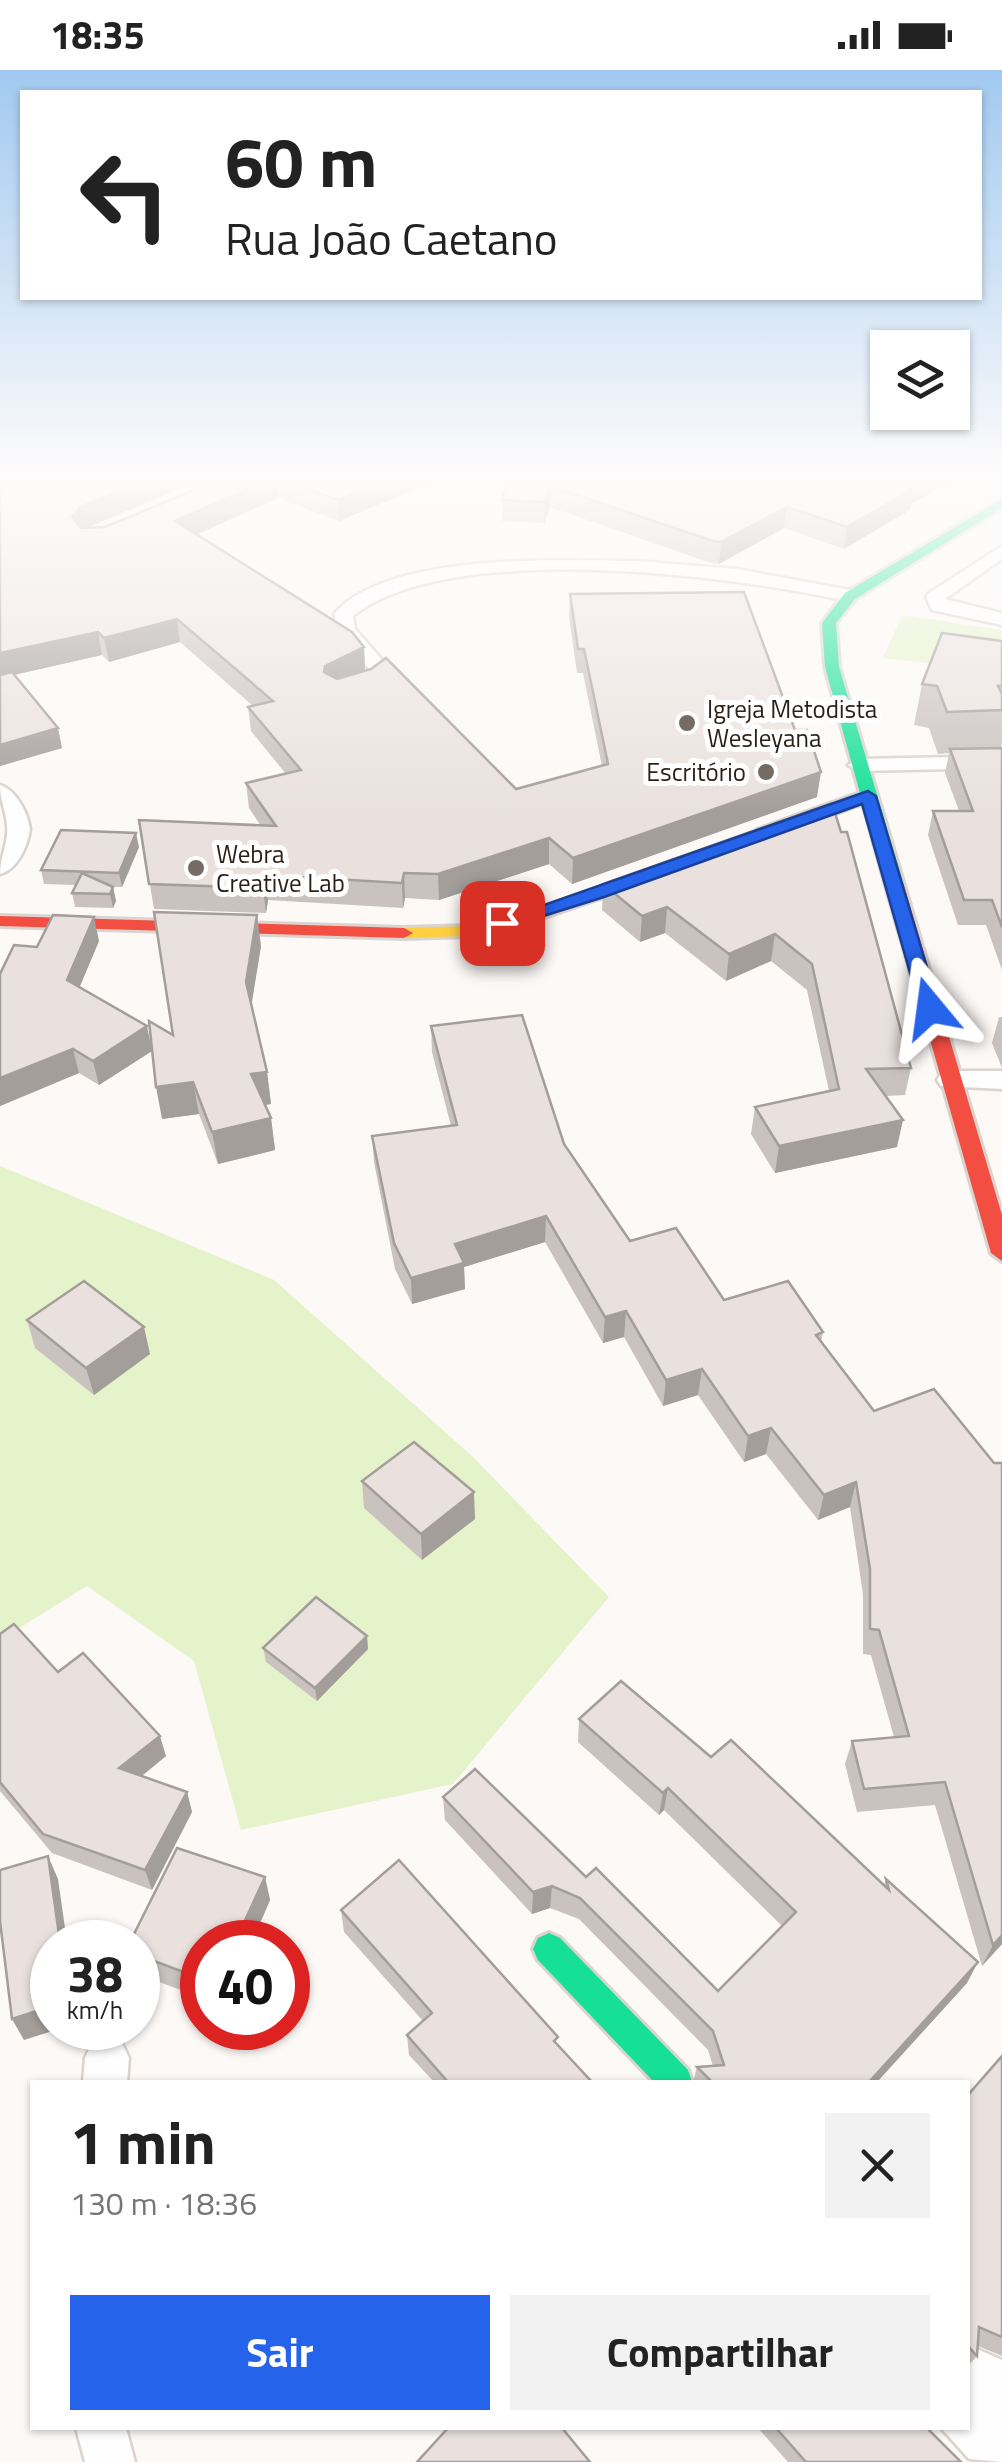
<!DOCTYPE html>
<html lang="pt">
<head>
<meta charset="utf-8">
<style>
  body { margin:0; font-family:"Titillium Web",sans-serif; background:#f2f2f2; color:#222; height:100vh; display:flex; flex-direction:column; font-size:38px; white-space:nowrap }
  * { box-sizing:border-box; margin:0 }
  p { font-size:32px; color:#767676 }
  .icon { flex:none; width:55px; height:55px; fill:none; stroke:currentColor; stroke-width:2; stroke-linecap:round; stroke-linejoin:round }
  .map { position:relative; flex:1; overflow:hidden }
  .drawer { position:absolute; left:30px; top:2010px; width:940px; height:350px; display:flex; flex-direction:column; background:#fff; border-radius:0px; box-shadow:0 2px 8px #0004 }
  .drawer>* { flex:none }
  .banner { position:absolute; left:20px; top:20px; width:962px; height:210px; border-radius:0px; box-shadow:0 2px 8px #0004; background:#fff; color:#222; overflow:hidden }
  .fabs { position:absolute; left:870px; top:260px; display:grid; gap:20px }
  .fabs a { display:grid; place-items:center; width:100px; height:100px; border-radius:0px; background:#fff; box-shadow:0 2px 8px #0004; font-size:50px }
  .speed { position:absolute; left:30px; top:1850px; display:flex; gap:20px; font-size:50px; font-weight:700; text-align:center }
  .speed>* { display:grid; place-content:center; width:130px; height:130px; border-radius:50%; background:#fff; box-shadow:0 2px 8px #0004; line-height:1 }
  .speed small { font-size:25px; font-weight:400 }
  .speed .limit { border:15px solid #d22; background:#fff; color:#111 }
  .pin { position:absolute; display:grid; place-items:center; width:85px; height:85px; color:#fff; margin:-42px; border-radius:20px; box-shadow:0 5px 15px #0006 }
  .me { position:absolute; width:110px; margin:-55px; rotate:344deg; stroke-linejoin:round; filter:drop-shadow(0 0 8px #0008) }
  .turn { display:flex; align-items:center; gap:35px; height:210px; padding:0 40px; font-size:45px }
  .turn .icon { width:130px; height:130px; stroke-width:2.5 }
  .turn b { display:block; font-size:70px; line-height:85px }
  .round { display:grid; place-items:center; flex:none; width:105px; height:105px; border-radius:0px; background:#f2f2f2 }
  .summary { display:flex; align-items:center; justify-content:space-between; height:170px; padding:0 40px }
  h1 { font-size:60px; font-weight:700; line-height:75px }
  .cta { display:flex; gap:20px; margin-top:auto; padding:20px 40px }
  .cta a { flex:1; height:115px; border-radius:0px; background:#2563eb; color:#fff; font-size:40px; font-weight:700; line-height:115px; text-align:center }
  .cta a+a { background:#f2f2f2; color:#222 }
  .status { display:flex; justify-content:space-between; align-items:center; height:70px; padding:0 50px; background:#fff; direction:ltr }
  .status svg { height:28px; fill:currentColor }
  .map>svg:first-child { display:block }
  .green { fill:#e5f3cb }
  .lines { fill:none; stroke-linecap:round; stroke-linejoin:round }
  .lane-casing { stroke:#dad3ce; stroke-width:5 }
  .street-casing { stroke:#dad3ce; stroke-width:5 }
  .fast-casing { stroke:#dad3ce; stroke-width:6 }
  .slow-casing { stroke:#dad3ce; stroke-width:6 }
  .jam-casing { stroke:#dad3ce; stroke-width:6 }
  .lane { fill:#fffefe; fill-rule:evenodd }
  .street { fill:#fffefe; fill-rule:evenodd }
  .fast { fill:#16e098; fill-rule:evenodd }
  .slow { fill:#ffcf43; fill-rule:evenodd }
  .jam { fill:#f24e42; fill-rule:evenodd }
  .wall { fill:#c9c2bf }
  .shaded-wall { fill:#a49e9b }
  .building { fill:#eae1de; stroke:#a49e9b; stroke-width:2.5 }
  .route { fill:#2563eb; stroke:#184099; stroke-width:2.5 }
  .poi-dot { fill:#746b65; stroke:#fff; stroke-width:4 }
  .labels { text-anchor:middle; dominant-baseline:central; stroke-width:10; stroke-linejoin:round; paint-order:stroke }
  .far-poi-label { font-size:25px; fill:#2b1f17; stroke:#fff; text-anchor:start }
</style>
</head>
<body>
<div class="status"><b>18:35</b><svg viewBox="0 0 49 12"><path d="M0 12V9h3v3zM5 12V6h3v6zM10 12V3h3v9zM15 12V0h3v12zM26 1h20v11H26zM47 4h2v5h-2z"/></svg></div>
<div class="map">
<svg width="1002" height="2392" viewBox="0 0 1002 2392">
  <rect width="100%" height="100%" fill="#fcf9f6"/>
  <!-- green -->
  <g class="green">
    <path d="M 902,545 L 1002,560 L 1002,602 L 883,588 Z"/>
    <path d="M 0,1096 L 274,1210 L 472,1386 L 609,1527 L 453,1714 L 241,1760 L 194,1591 L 87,1516 L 0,1570 Z"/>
  </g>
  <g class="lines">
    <!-- lane casing -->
    <g class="lane-casing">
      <g id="lane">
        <path d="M 1002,476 L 1002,489 L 945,529 L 1002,543 L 1002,555 L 932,540 L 926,527 L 929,523 Z"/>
        <path d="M 637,491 L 737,499 L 850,520 L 859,526 L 850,532 C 734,505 449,469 353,546 L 355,559 L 391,600 L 378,616 L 356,623 L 346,617 L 370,600 L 337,560 L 334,544 C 387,482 560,490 637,491 Z"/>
        <path d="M 1002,686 L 1002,698 L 859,701 L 848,695 L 859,689 Z"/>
        <path d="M 0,715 C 16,720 28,743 30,759 C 28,776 17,800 0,804 C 0,787 9,770 7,756 C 6,741 0,731 0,715 Z"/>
        <path d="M 950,1001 L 1002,1001 L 1002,1019 L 941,1016 L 937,1010 L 941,1004 Z"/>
        <path d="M 107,1966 L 122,1973 L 129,1988 L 127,2012 L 83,2012 L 85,1988 L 92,1973 Z"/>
        <path d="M 76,2358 L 126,2358 L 135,2392 L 85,2392 Z"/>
      </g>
    </g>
    <!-- street casing -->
    <g class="street-casing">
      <path id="street" d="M 968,2275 L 1002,2290 L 1002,2392 L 969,2389 L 941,2358 L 968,2358 Z"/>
    </g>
    <!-- fast casing -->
    <g class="fast-casing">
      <g id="fast">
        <path d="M 1002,429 L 1002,438 L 855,529 L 836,553 L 839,597 L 903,812 L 900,816 L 894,817 L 885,812 L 863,733 L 769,768 L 757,768 L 757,760 L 860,723 L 825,597 L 822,553 L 845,523 Z"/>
        <path d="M 549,1863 L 560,1868 L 688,2000 L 692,2012 L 654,2012 L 538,1890 L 533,1879 L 538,1868 Z"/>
      </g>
    </g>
    <!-- slow casing -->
    <g class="slow-casing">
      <path id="slow" d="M 673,792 L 679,793 L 679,801 L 536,850 L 469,866 L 404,868 L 395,863 L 404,858 L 469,856 L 530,841 Z"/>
    </g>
    <!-- jam casing -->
    <g class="jam-casing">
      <g id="jam">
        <path d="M 894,807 L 903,812 L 1002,1145 L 1002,1191 L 991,1183 L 885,812 Z"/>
        <path d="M 0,846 L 404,858 L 413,863 L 404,868 L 0,856 Z"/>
      </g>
    </g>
    <!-- lane -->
    <use href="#lane" class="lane"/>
    <!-- street -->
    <use href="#street" class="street"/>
    <!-- fast -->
    <use href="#fast" class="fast"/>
    <!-- slow -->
    <use href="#slow" class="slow"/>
    <!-- jam -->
    <use href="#jam" class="jam"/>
  </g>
  <!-- wall -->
  <g class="wall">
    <path d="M 0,409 L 203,409 L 86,458 L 105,457 L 221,409 L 439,409 L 339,451 L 278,428 L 197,464 L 364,577 L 365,600 L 516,719 L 602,696 L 583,603 L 577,603 L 569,547 L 570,524 L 817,727 L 572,814 L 549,794 L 439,830 L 405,828 L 403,838 L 268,830 L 266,843 L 154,839 L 139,750 L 261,756 L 249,738 L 246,713 L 286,704 L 251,661 L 248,637 L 253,636 L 180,572 L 109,592 L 102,585 L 14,605 L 62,678 L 0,696 Z"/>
    <path d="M 509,409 L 911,434 L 910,440 L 844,479 L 784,458 L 719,494 L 711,493 L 550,437 L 544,453 L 502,451 L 502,430 Z"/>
    <path d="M 1002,571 L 1002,672 L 1001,678 L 1002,678 L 1002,900 L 986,855 L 958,855 L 928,765 L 933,741 L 959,741 L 945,703 L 949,683 L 938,684 L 929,658 L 914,655 L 922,614 Z"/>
    <path d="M 832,733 L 911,998 L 905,1025 L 885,1026 L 897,1077 L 775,1103 L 751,1064 L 755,1037 L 829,1021 L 807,920 L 771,891 L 726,911 L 665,863 L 640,872 L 602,840 L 603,814 Z"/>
    <path d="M 139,777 L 122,817 L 113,817 L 116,831 L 113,838 L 75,837 L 72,823 L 76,815 L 44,814 L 41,800 Z"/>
    <path d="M 99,871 L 79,918 L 152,981 L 99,1015 L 79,1003 L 0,1036 L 0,904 L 37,877 Z"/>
    <path d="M 261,876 L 251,935 L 267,1002 L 271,1034 L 265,1035 L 271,1048 L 275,1080 L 218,1094 L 199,1044 L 162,1049 L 173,965 Z"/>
    <path d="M 999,947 L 1002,947 L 1002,998 L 992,973 Z"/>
    <path d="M 431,956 L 564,1074 L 630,1171 L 724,1230 L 823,1262 L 821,1272 L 1002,1874 L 982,1896 L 935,1735 L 857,1742 L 845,1694 L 852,1671 L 894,1667 L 871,1585 L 863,1584 L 863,1524 L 850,1437 L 818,1450 L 766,1384 L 744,1392 L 698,1325 L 663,1336 L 624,1267 L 603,1273 L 545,1172 L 464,1197 L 465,1219 L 412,1234 L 395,1199 L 374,1092 L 372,1066 L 451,1056 L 432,982 Z"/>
    <path d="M 27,1250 L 150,1284 L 94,1325 L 35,1278 Z"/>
    <path d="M 362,1411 L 475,1449 L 422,1490 L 364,1438 Z"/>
    <path d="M 0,1564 L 58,1602 L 166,1686 L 141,1706 L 187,1722 L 192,1742 L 152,1820 L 52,1783 L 0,1721 Z"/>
    <path d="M 367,1566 L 368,1579 L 317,1631 L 266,1592 L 263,1578 Z"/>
    <path d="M 579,1649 L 711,1687 L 884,1815 L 886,1809 L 967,1913 L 877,2012 L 693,2012 L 697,1997 L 713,1996 L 708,1980 L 579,1849 L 550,1838 L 532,1844 L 445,1750 L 443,1727 L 586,1807 L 718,1921 L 782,1856 L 664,1740 L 659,1745 L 578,1672 Z"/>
    <path d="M 265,1807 L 270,1830 L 252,1872 L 202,1872 L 202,1928 L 138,1904 L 138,1872 Z"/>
    <path d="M 341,1840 L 558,1975 L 592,2012 L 434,2012 L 409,1985 L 407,1965 L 423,1951 L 344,1862 Z"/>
    <path d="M 1002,1986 L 1002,2286 L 978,2276 L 977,2286 L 968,2296 L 968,2025 Z"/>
    <path d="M 758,2358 L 927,2358 L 961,2392 L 788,2392 Z"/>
  </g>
  <!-- shaded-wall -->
  <g class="shaded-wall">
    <path d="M 148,409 L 203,409 L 84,459 L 76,469 L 72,447 L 80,437 Z"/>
    <path d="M 271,409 L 276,409 L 278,428 L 178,473 L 175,451 Z"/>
    <path d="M 387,409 L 439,409 L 339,451 L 338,430 Z"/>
    <path d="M 921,409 L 955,409 L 911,434 L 910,440 L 844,479 L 847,457 Z"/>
    <path d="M 550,416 L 550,437 L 544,453 L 545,432 Z"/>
    <path d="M 787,437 L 784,458 L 719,494 L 721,472 Z"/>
    <path d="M 177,549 L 180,572 L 109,592 L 104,568 Z"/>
    <path d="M 98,562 L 102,585 L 0,608 L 0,583 Z"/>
    <path d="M 364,577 L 365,600 L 326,626 L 325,596 Z"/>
    <path d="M 58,658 L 62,678 L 0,696 L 0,675 Z"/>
    <path d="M 821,702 L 817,727 L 572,814 L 573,788 Z"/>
    <path d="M 136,763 L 139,777 L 122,817 L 119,803 Z"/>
    <path d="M 549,768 L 549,794 L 439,830 L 438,804 Z"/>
    <path d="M 404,803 L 405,828 L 403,838 L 402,813 Z"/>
    <path d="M 265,805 L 268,830 L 266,843 L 263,818 Z"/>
    <path d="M 113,817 L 116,831 L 113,838 L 110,824 Z"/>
    <path d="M 667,837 L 665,863 L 640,872 L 642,846 Z"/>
    <path d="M 257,845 L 261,876 L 250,944 L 246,912 Z"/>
    <path d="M 94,847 L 99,871 L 72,935 L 67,910 Z"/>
    <path d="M 775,864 L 771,891 L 726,911 L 729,884 Z"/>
    <path d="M 147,956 L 152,981 L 99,1015 L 93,991 Z"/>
    <path d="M 73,979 L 79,1003 L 0,1036 L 0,1008 Z"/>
    <path d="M 267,1002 L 271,1034 L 256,1036 L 251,1004 Z"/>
    <path d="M 193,1012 L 199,1044 L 162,1049 L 156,1017 Z"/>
    <path d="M 271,1048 L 275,1080 L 218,1094 L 212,1062 Z"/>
    <path d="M 903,1050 L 897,1077 L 775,1103 L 779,1076 Z"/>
    <path d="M 546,1146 L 545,1172 L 464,1197 L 465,1219 L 412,1234 L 411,1208 L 455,1174 Z"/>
    <path d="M 626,1241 L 624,1267 L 603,1273 L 605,1247 Z"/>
    <path d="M 144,1257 L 150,1284 L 94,1325 L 86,1298 Z"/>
    <path d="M 702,1299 L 698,1325 L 663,1336 L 666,1310 Z"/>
    <path d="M 771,1358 L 766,1384 L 744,1392 L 748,1366 Z"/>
    <path d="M 856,1412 L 850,1437 L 818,1450 L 824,1425 Z"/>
    <path d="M 474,1422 L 475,1449 L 422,1490 L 421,1464 Z"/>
    <path d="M 367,1566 L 368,1579 L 317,1631 L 315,1618 Z"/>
    <path d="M 160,1666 L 166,1686 L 126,1719 L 119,1698 Z"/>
    <path d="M 668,1718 L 664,1740 L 659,1745 L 663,1723 Z"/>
    <path d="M 187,1722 L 192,1742 L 152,1820 L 145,1800 Z"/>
    <path d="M 48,1786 L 58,1809 L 67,1872 L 60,1872 Z"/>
    <path d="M 265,1807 L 270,1830 L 252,1872 L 235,1872 Z"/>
    <path d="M 552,1816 L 550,1838 L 532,1844 L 533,1822 Z"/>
    <path d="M 1002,1865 L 1002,1874 L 982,1896 L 993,1875 Z"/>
    <path d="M 978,1892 L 967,1913 L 877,2012 L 869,2012 Z"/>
    <path d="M 52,1936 L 52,1958 L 62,1958 L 24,1970 L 12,1949 Z"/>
  </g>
  <!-- building -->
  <g class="building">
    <path d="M 0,409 L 148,409 L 80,437 L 72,447 L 81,458 L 105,457 L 221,409 L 271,409 L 175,451 L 352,562 L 364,577 L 325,596 L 324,602 L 337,609 L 371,599 L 386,588 L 516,719 L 608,694 L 584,579 L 578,579 L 570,524 L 744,522 L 795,660 L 807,660 L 821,702 L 573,788 L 549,768 L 438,804 L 404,803 L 402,813 L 265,805 L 263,818 L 149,814 L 139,750 L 276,756 L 246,713 L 301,700 L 248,637 L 273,631 L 177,549 L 104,568 L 98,562 L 0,583 Z"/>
    <path d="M 282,409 L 387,409 L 338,430 Z"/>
    <path d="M 509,409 L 921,409 L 907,417 L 913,419 L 847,457 L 787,437 L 721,472 L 713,471 L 550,416 L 545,432 L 502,430 Z"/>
    <path d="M 942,563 L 1002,571 L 1002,616 L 998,616 L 1002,624 L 1002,640 L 947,642 L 937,616 L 922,614 Z"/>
    <path d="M 12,602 L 58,658 L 0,675 L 0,605 Z"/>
    <path d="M 1002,678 L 1002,857 L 992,830 L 964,830 L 933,741 L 973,741 L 950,679 Z"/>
    <path d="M 832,733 L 841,762 L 847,762 L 911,998 L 866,999 L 903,1050 L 779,1076 L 755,1037 L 839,1019 L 812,894 L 775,864 L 729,884 L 667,837 L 642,846 L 603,814 Z"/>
    <path d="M 61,760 L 136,763 L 119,803 L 41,800 Z"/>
    <path d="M 82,803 L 113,817 L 110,824 L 72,823 Z"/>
    <path d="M 154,842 L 257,845 L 246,912 L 267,1002 L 251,1004 L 271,1048 L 212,1062 L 193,1012 L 156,1017 L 149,951 L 173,965 Z"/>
    <path d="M 53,845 L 94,847 L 67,910 L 147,956 L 93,991 L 73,979 L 0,1008 L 0,904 L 14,875 L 37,877 Z"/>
    <path d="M 522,945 L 564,1074 L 630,1171 L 676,1158 L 724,1230 L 788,1211 L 823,1262 L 816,1265 L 874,1341 L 934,1319 L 994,1393 L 1002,1393 L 1002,1865 L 993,1875 L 945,1712 L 864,1719 L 852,1671 L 909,1666 L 879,1560 L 870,1559 L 870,1499 L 856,1412 L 824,1425 L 771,1358 L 748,1366 L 702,1299 L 666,1310 L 626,1241 L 605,1247 L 546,1146 L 455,1174 L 464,1193 L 411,1208 L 394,1173 L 372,1066 L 457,1055 L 431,956 Z"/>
    <path d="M 84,1211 L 144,1257 L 86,1298 L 27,1250 Z"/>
    <path d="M 414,1372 L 474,1422 L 421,1464 L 362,1411 Z"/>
    <path d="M 316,1527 L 367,1566 L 315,1618 L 263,1578 Z"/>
    <path d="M 14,1554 L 58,1602 L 83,1583 L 160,1666 L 119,1698 L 187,1722 L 145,1800 L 43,1764 L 0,1712 L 0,1564 Z"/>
    <path d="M 621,1611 L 711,1687 L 731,1670 L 889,1820 L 886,1809 L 978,1892 L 869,2012 L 712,2012 L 697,1997 L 724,1995 L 713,1961 L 580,1828 L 552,1816 L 533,1822 L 443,1727 L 475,1699 L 586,1807 L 596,1798 L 718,1921 L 796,1842 L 668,1718 L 663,1723 L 579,1649 Z"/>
    <path d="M 177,1778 L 265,1807 L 235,1872 L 202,1872 L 202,1909 L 138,1885 L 138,1872 L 130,1872 Z"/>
    <path d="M 48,1786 L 60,1872 L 52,1872 L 52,1936 L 12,1949 L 0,1851 L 0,1800 Z"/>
    <path d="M 399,1790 L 558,1967 L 554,1971 L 592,2012 L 448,2012 L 407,1965 L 432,1943 L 341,1840 Z"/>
    <path d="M 1002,1986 L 1002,2267 L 979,2257 L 977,2286 L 968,2276 L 968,2025 Z"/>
    <path d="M 448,2358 L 562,2358 L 590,2392 L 417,2392 Z"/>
    <path d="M 776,2358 L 927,2358 L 961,2392 L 806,2392 Z"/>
  </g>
  <!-- sky -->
  <linearGradient id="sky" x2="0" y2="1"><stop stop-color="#a1c9f0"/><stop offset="0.55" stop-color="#fefcfb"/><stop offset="1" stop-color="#fefcfb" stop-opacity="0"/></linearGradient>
  <rect width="1002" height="744" fill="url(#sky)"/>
  <!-- route -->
  <path class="route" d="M 868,721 L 876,726 L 939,938 L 937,943 L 930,944 L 920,938 L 862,734 L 604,827 L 502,859 L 493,853 Z"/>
  <!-- markers -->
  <g class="poi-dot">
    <circle cx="687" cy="653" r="10"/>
    <circle cx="766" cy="702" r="10"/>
    <circle cx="196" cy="798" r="10"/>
  </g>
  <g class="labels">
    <!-- far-poi labels -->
    <g class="far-poi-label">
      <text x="707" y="639">Igreja Metodista<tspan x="707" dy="29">Wesleyana</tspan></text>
      <text x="746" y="702" text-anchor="end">Escritório</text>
      <text x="216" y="784">Webra<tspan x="216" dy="29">Creative Lab</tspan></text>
    </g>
  </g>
</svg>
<div class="fabs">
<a><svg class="icon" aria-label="layers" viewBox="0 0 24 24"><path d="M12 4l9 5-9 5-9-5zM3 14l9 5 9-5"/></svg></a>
</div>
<div class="speed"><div>38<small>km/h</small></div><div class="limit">40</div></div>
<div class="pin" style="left:502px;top:853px;background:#d93025"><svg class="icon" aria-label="arrive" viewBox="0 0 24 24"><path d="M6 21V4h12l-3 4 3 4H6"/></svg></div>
<svg class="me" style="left:930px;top:938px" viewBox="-20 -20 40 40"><path d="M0-17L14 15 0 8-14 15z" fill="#2563eb" stroke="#fff" stroke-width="4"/></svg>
<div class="banner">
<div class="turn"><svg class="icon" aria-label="left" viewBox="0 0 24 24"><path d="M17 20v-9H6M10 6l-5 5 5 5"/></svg><div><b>60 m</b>Rua João Caetano</div></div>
</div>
<section class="drawer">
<div class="summary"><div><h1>1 min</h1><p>130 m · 18:36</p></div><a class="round"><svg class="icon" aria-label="close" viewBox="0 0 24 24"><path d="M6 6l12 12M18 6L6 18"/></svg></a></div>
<div class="cta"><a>Sair</a><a>Compartilhar</a></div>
</section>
</div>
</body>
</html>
